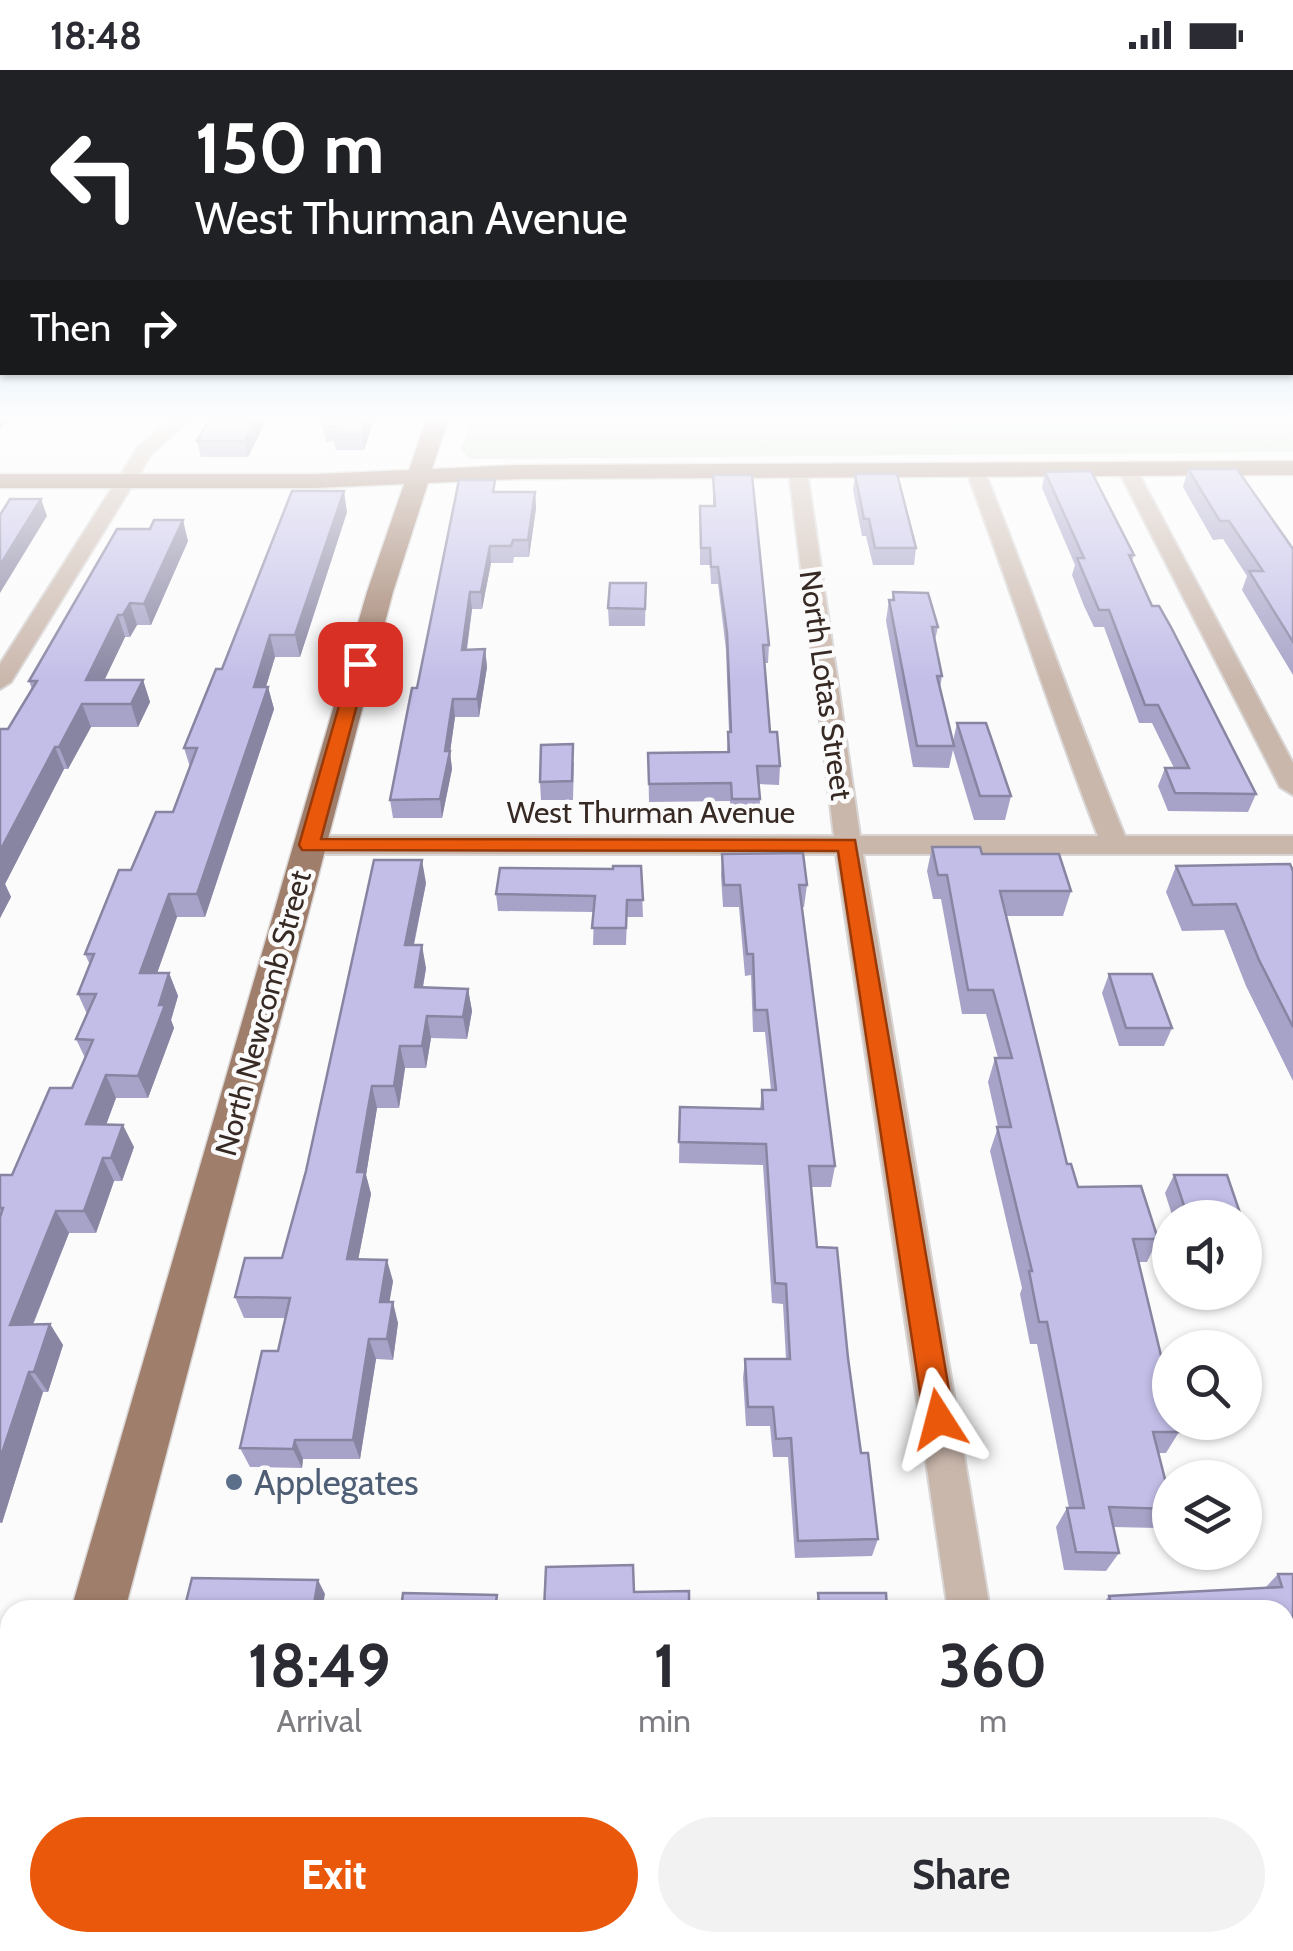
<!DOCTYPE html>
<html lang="en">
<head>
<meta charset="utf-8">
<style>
  body { margin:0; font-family:Cabin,sans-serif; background:#f2f2f3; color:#2b2b33; height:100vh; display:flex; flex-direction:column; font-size:38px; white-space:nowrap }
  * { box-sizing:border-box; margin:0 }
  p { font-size:32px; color:#7c7c81 }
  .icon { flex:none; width:55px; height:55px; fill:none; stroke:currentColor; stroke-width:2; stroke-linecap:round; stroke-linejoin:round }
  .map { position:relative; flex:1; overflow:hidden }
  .panel { position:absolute; left:0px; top:1530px; width:1295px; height:352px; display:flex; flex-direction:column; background:#fff; border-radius:30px 30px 0 0; box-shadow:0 2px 8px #0004 }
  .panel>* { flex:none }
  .hud { position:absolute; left:0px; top:0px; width:1295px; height:305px; box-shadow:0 2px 8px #0004; background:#202124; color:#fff; overflow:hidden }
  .fabs { position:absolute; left:1152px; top:1130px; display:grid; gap:20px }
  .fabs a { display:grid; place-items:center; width:110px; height:110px; border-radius:50%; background:#fff; box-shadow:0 2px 8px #0004; font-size:50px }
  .pin { position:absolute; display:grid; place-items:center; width:85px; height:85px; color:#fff; margin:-42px; border-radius:20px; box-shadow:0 5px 15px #0006 }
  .me { position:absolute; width:110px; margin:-55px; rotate:351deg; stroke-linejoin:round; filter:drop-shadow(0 0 8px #0008) }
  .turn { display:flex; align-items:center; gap:35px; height:210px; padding:0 30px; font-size:45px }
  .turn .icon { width:130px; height:130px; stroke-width:2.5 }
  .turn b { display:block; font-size:70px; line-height:85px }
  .then { display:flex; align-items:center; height:95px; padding:0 30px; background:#0003; gap:20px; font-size:38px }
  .eta { display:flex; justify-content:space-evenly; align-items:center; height:170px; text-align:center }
  .eta b { font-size:60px; font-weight:800; line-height:70px }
  .primary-button { display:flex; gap:20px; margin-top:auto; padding:20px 30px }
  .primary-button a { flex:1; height:115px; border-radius:60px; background:#ea580c; color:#fff; font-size:40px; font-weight:800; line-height:115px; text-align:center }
  .primary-button a+a { background:#f2f2f3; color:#2b2b33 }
  .status { display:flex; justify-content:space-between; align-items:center; height:70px; padding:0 50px; background:#fff; direction:ltr }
  .status svg { height:28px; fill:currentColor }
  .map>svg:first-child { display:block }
  .green { fill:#cce1cd }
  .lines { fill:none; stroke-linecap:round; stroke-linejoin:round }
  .stream { stroke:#b8e3ff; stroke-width:6 }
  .minor-casing { stroke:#d8d5d4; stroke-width:4 }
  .major-casing { stroke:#d8d5d4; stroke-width:3 }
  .minor { fill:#cab7ac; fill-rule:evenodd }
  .major { fill:#9f7e6b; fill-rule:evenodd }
  .wall { fill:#a7a3c8 }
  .shaded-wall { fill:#8885a2 }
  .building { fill:#c2bee8; stroke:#8885a2; stroke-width:2.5 }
  .route { fill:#ea580c; stroke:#983908; stroke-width:2.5 }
  .service-dot { fill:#5c6f8a; stroke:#fbfbfb; stroke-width:4 }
  .labels { text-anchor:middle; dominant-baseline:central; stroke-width:9; stroke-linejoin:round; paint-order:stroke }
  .street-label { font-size:30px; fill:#372923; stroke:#fbfbfb }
  .near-service-label { font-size:35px; fill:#4e5e75; stroke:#fbfbfb; text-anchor:start }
</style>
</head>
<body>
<div class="status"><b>18:48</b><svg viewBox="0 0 49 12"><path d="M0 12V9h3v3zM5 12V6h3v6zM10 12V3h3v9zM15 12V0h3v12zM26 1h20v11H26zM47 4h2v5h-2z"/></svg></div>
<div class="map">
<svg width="1293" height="1881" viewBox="0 0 1293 1881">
  <rect width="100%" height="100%" fill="#fbfbfb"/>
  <!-- green -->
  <path class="green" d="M 471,350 L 1293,350 L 1293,382 L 469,389 L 461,379 Z"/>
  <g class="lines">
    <!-- stream -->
    <path class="stream" d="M 867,350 L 888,354 L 1202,356 L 1293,351"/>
    <!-- minor casing -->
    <g class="minor-casing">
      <g id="minor">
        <path d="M 171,350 L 191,350 L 152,383 L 11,612 L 0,619 L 0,594 L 139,376 Z"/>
        <path d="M 1127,393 L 1136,399 L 1293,693 L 1293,725 L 1280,717 L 1118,399 Z"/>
        <path d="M 975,394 L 984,400 C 1033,522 1075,645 1125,766 L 1293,766 L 1293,784 L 863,784 L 990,1540 L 948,1540 L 836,784 L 309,784 L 296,775 L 309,766 L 834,766 L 789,401 L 798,395 L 807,401 L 860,766 L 1098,766 C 1051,645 1012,522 966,400 Z"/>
        <rect x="1285" y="1683" width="8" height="46"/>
        <rect x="0" y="1693" width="10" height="46"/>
      </g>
    </g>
    <!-- major casing -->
    <g class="major-casing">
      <g id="major">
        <path d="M 426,350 L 448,350 L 432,399 L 518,395 L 1293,391 L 1293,405 L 518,409 L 428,413 L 393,522 L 125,1540 L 71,1540 L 367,522 L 404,414 L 316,418 L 0,418 L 0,404 L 316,404 L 409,400 Z"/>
        <path d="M 10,1824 L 10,1872 L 36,1872 L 34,1881 L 0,1881 L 0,1828 Z"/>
      </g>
    </g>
    <!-- minor -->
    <use href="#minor" class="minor"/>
    <!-- major -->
    <use href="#major" class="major"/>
  </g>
  <!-- wall -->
  <g class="wall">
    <path d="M 209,350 L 266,350 L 248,387 L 201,387 L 197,371 Z"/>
    <path d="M 325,350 L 374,350 L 364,380 L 336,380 L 334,371 L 326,372 L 323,356 Z"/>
    <path d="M 1188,399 L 1293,479 L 1293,605 L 1242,520 L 1247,506 L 1223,469 L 1213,470 L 1183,417 Z"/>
    <path d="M 1045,402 L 1134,485 L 1132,491 L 1152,536 L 1256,724 L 1248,742 L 1168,741 L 1158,716 L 1165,698 L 1174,698 L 1152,653 L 1139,653 L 1104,557 L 1094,557 L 1084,536 L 1072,505 L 1075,495 L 1042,418 Z"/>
    <path d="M 855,404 L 916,478 L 914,495 L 873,495 L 866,466 L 862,466 L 853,420 Z"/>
    <path d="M 713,405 L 769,575 L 768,593 L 765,593 L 770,662 L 780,696 L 779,715 L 759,714 L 760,729 L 759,748 L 731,748 L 730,731 L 649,732 L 648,683 L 727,682 L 728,662 L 729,662 L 726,580 L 718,514 L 711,514 L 710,495 L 700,495 L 700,436 L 713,436 Z"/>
    <path d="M 496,422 L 535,422 L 536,438 L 529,487 L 514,487 L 513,493 L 491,493 L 482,539 L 472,539 L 467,580 L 485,579 L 487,597 L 479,647 L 455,647 L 450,682 L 452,699 L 442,748 L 393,748 L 390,730 L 417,618 Z"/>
    <path d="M 347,442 L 300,587 L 275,587 L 266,617 L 268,617 L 274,639 L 205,847 L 177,847 L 157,903 L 169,903 L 178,926 L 171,950 L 174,958 L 148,1028 L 116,1028 L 106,1054 L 134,1077 L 122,1111 L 114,1111 L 96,1163 L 69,1163 L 33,1255 L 50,1254 L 63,1275 L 48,1322 L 43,1322 L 2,1453 L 0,1453 L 0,1105 L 12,1105 L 72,1018 L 85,988 L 76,969 L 87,944 L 78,924 L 90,895 L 85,884 L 131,800 L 173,742 L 190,697 L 184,678 L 222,599 Z"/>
    <path d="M 188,471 L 151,555 L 137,555 L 130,567 L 125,567 L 104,610 L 143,610 L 150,632 L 138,657 L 91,657 L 68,699 L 64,699 L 5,814 L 11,827 L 0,848 L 0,659 L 8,659 L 32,619 L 29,611 Z"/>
    <path d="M 646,513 L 645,556 L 609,556 L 608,538 Z"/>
    <path d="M 893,522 L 938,557 L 935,570 L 942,606 L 940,618 L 953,671 L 957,653 L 1011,726 L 1005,750 L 974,750 L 953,680 L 949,698 L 913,697 L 886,551 L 889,530 L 892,530 Z"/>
    <path d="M 574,692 L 573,730 L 541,730 L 540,712 Z"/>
    <path d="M 932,777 L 982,784 L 1071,821 L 1063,846 L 1006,846 L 1067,1094 L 1078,1117 L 1158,1169 L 1147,1192 L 1138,1192 L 1179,1362 L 1166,1383 L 1158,1383 L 1170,1429 L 1170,1442 L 1158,1458 L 1113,1457 L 1119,1483 L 1106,1501 L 1064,1500 L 1056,1457 L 1067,1438 L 1069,1438 L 1037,1274 L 1030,1274 L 1020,1224 L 1022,1218 L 990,1081 L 998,1057 L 988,1012 L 995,988 L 998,988 L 986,944 L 962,944 L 941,829 L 933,829 L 927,801 Z"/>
    <path d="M 722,784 L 807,815 L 804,837 L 801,837 L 835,1096 L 831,1117 L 811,1117 L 817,1177 L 848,1288 L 861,1383 L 878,1469 L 872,1486 L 795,1488 L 788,1387 L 773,1387 L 770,1356 L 746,1356 L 743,1308 L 745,1289 L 786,1289 L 783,1234 L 772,1233 L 763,1095 L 679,1093 L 680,1037 L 760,1039 L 762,1020 L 771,1020 L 765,962 L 753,962 L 751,905 L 745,906 L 739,837 L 723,837 L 721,805 Z"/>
    <path d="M 641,796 L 643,847 L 627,847 L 626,875 L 593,875 L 594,842 L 498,841 L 496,824 L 613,799 Z"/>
    <path d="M 1176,796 L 1293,801 L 1293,1011 L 1246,916 L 1224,860 L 1182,861 L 1166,822 Z"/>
    <path d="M 426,813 L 414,875 L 426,898 L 423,917 L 468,919 L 472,941 L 467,969 L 431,968 L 426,998 L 405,998 L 399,1038 L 377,1038 L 366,1105 L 371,1124 L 358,1190 L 393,1211 L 389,1232 L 398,1253 L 393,1290 L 376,1289 L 360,1389 L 303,1389 L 302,1398 L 250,1397 L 240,1378 L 278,1281 L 285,1248 L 244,1248 L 235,1227 L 282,1188 Z"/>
    <path d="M 1109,904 L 1172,958 L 1164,976 L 1119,976 L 1102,923 Z"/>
    <path d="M 1174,1105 L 1240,1143 L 1237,1148 L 1173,1148 L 1165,1123 Z"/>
    <path d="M 1278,1504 L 1293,1504 L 1293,1600 L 1290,1600 L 1288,1596 L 1285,1597 L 1285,1540 L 1099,1539 L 1109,1526 L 1265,1518 Z"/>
    <path d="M 818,1523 L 887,1540 L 815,1540 Z"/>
    <path d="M 756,1872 L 929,1872 L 930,1881 L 757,1881 Z"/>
    <path d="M 1121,1872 L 1170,1872 L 1171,1881 L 1115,1881 L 1114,1877 Z"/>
  </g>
  <!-- shaded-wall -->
  <g class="shaded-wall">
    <path d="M 0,350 L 8,350 L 0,360 Z"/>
    <path d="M 255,350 L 266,350 L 248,387 L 245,371 Z"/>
    <path d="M 366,350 L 374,350 L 364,380 L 362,364 Z"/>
    <path d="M 344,421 L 347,442 L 300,587 L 295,565 Z"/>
    <path d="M 535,422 L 536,438 L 529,487 L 528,470 Z"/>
    <path d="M 41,429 L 47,446 L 0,523 L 0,495 Z"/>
    <path d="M 183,450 L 188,471 L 151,555 L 144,534 Z"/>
    <path d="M 490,476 L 491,493 L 482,539 L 481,522 Z"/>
    <path d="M 470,522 L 472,539 L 464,597 L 462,580 Z"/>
    <path d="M 130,533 L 137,555 L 130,567 L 123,545 Z"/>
    <path d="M 118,545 L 125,567 L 94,632 L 86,610 Z"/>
    <path d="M 270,565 L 275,587 L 259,639 L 254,617 Z"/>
    <path d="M 485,579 L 487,597 L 479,647 L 477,629 Z"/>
    <path d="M 143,610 L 150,632 L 138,657 L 131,634 Z"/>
    <path d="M 268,617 L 274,639 L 205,847 L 197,824 Z"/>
    <path d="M 453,629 L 455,647 L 450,682 L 452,699 L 442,748 L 440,729 Z"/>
    <path d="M 82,634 L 91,657 L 68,699 L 59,677 Z"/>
    <path d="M 55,677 L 64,699 L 5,814 L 11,827 L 0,848 L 0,781 Z"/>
    <path d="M 422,790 L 426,813 L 409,897 L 405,875 Z"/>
    <path d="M 169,824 L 177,847 L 149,926 L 140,903 Z"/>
    <path d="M 422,875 L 426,898 L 419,939 L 415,917 Z"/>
    <path d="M 169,903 L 178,926 L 171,950 L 174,958 L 148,1028 L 138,1006 Z"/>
    <path d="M 468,919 L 472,941 L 467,969 L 463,947 Z"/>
    <path d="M 427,946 L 431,968 L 426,998 L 422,976 Z"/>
    <path d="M 400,976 L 405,998 L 399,1038 L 394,1016 Z"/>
    <path d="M 106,1005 L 116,1028 L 98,1077 L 86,1054 Z"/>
    <path d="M 372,1016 L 377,1038 L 366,1105 L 371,1124 L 354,1211 L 347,1189 L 357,1102 Z"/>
    <path d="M 123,1055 L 134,1077 L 122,1111 L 111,1088 Z"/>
    <path d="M 103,1088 L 114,1111 L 96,1163 L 84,1141 Z"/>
    <path d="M 56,1141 L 69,1163 L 24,1276 L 10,1255 Z"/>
    <path d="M 387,1190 L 393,1211 L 386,1253 L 380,1232 Z"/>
    <path d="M 393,1232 L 398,1253 L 393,1290 L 387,1269 Z"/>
    <path d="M 50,1254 L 63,1275 L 48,1322 L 34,1302 Z"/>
    <path d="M 369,1269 L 376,1289 L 360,1389 L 353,1370 Z"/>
    <path d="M 29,1302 L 43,1322 L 2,1453 L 0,1451 L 0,1389 Z"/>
    <path d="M 295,1370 L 303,1389 L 302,1398 L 293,1379 Z"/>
    <path d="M 318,1510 L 325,1524 L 322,1540 L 313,1540 Z"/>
    <path d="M 185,1872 L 204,1872 L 203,1881 L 184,1881 Z"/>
  </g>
  <!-- building -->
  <g class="building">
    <path d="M 209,350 L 255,350 L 245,371 L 197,371 Z"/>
    <path d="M 325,350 L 366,350 L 362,364 L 333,364 L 336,356 L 323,356 Z"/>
    <path d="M 1188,399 L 1237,399 L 1293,479 L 1293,572 L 1249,501 L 1263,501 L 1229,451 L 1220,451 Z"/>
    <path d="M 1091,401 L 1134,485 L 1129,485 L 1152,536 L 1159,536 L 1172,559 L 1256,724 L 1175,723 L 1165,698 L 1189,698 L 1158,635 L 1145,635 L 1109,540 L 1099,540 L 1077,488 L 1084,488 L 1045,402 Z"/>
    <path d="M 855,404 L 897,404 L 916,478 L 875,478 L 869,449 L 864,449 Z"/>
    <path d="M 713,405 L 752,405 L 769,575 L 763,575 L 770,662 L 777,662 L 780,696 L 757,696 L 760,729 L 732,729 L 731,713 L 649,714 L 648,683 L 729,682 L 728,662 L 731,662 L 727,563 L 718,497 L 711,497 L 710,478 L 701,478 L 700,436 L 715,436 Z"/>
    <path d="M 459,410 L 495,410 L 493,422 L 535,422 L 528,470 L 513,470 L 511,476 L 490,476 L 481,522 L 470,522 L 462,580 L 485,579 L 480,614 L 477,629 L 453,629 L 445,681 L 450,681 L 440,729 L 390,730 L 412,618 L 417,618 Z"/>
    <path d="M 292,421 L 344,421 L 295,565 L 270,565 L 254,617 L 268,617 L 197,824 L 169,824 L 140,903 L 169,903 L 159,935 L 165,935 L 138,1006 L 106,1005 L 86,1054 L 123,1055 L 111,1088 L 103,1088 L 84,1141 L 56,1141 L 10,1255 L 50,1254 L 34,1302 L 29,1302 L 0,1389 L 0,1147 L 3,1138 L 0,1138 L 0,1105 L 12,1105 L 50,1018 L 72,1018 L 93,970 L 76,969 L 96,924 L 78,924 L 94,884 L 85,884 L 119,800 L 131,800 L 156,742 L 173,742 L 197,678 L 184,678 L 216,599 L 222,599 Z"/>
    <path d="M 10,429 L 41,429 L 0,495 L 0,445 Z"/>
    <path d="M 154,450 L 183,450 L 144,534 L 130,533 L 123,545 L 118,545 L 86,610 L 143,610 L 131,634 L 82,634 L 59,677 L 55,677 L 0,781 L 0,659 L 8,659 L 37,611 L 29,611 L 117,459 L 150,459 Z"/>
    <path d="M 610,513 L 646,513 L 645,539 L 608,538 Z"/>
    <path d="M 893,522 L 928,523 L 938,557 L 932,557 L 942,606 L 937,606 L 954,676 L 917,676 L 889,530 L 894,530 Z"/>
    <path d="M 957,653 L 986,653 L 1011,726 L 980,726 Z"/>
    <path d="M 573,674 L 572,711 L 540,712 L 541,675 Z"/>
    <path d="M 932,777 L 980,777 L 982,784 L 1059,784 L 1071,821 L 1000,821 L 1067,1094 L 1071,1094 L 1078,1117 L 1141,1116 L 1158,1169 L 1133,1169 L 1170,1323 L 1170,1352 L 1177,1352 L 1179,1362 L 1153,1362 L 1170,1429 L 1170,1439 L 1109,1437 L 1119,1483 L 1076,1482 L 1067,1438 L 1084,1438 L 1047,1252 L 1039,1252 L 1029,1201 L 1032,1201 L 997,1057 L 1011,1057 L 995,988 L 1012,988 L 993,920 L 968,920 L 947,805 L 938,805 Z"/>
    <path d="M 803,783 L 807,815 L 799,815 L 835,1096 L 809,1096 L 817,1177 L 837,1178 L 848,1288 L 861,1383 L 868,1383 L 878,1469 L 798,1471 L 791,1368 L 776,1369 L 773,1337 L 748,1337 L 745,1289 L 790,1289 L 786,1214 L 775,1213 L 766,1074 L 679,1072 L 680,1037 L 763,1039 L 762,1020 L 776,1020 L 767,940 L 755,940 L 753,884 L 747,884 L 740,815 L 724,815 L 722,784 Z"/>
    <path d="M 374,790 L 422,790 L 405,875 L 422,875 L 415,917 L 468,919 L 463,947 L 427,946 L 422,976 L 400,976 L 394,1016 L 372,1016 L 357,1102 L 365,1102 L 347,1189 L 387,1190 L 380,1232 L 393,1232 L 387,1269 L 369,1269 L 353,1370 L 295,1370 L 293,1379 L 240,1378 L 262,1281 L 278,1281 L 290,1228 L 235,1227 L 245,1188 L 282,1188 L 306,1101 Z"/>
    <path d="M 1290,794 L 1293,801 L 1293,957 L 1259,890 L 1236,834 L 1193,835 L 1176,796 Z"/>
    <path d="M 613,796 L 641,796 L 643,830 L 627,830 L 626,858 L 592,858 L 595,826 L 496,824 L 500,798 L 613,799 Z"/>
    <path d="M 1109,904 L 1152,904 L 1172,958 L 1126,958 Z"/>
    <path d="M 1174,1105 L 1227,1105 L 1240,1143 L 1186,1142 Z"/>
    <path d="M 633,1495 L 634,1522 L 689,1521 L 689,1540 L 544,1540 L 546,1497 Z"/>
    <path d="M 1278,1504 L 1293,1504 L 1293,1584 L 1285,1585 L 1285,1540 L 1113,1540 L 1109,1526 L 1282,1517 Z"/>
    <path d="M 192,1508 L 318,1510 L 313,1540 L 184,1540 Z"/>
    <path d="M 403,1523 L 497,1525 L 495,1540 L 401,1540 Z"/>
    <path d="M 818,1523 L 886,1523 L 887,1540 L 820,1540 Z"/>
    <path d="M 116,1872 L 185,1872 L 184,1881 L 113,1881 Z"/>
    <path d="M 369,1872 L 602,1872 L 602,1881 L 367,1881 Z"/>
    <path d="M 761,1872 L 929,1872 L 930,1881 L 761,1881 Z"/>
    <path d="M 1126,1872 L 1170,1872 L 1171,1881 L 1128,1881 Z"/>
  </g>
  <!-- sky -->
  <linearGradient id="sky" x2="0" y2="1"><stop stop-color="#95c7f1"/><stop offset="0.57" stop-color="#fdfdfd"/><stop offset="1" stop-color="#fdfdfd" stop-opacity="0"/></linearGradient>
  <rect width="1293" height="613" fill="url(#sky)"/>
  <!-- route -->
  <path class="route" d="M 360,589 L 368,594 L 321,769 L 855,770 L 954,1349 L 949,1359 L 939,1363 L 929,1359 L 924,1349 L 838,781 L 302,780 L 299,775 L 351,594 Z"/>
  <!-- markers -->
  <circle class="service-dot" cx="234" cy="1412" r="10"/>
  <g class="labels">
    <!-- street labels -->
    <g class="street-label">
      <text transform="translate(826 615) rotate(82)">North Lotas Street</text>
      <text x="651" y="742">West Thurman Avenue</text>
      <text transform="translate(263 943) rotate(-75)">North Newcomb Street</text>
    </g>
    <!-- near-service labels -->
    <g class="near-service-label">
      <text x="254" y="1412">Applegates</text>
    </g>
  </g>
</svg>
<div class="fabs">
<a><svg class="icon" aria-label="sound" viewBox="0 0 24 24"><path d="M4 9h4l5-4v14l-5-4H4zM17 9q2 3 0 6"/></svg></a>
<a><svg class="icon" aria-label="search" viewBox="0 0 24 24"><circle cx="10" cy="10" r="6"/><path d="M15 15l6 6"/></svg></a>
<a><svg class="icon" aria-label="layers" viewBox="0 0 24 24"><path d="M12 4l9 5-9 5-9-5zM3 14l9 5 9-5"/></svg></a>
</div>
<div class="pin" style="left:360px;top:594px;background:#d93025"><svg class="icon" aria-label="arrive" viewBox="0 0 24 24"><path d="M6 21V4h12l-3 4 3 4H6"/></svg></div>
<svg class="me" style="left:939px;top:1349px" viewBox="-20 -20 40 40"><path d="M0-17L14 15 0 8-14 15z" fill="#ea580c" stroke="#fff" stroke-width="4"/></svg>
<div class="hud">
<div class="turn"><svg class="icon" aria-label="left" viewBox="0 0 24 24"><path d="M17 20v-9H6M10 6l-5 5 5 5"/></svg><div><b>150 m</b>West Thurman Avenue</div></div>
<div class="then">Then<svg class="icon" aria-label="right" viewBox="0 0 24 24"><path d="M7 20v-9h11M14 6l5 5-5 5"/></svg></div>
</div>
<section class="panel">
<div class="eta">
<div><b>18:49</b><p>Arrival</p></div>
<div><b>1</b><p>min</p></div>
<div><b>360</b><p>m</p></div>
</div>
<div class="primary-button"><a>Exit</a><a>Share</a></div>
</section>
</div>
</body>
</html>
